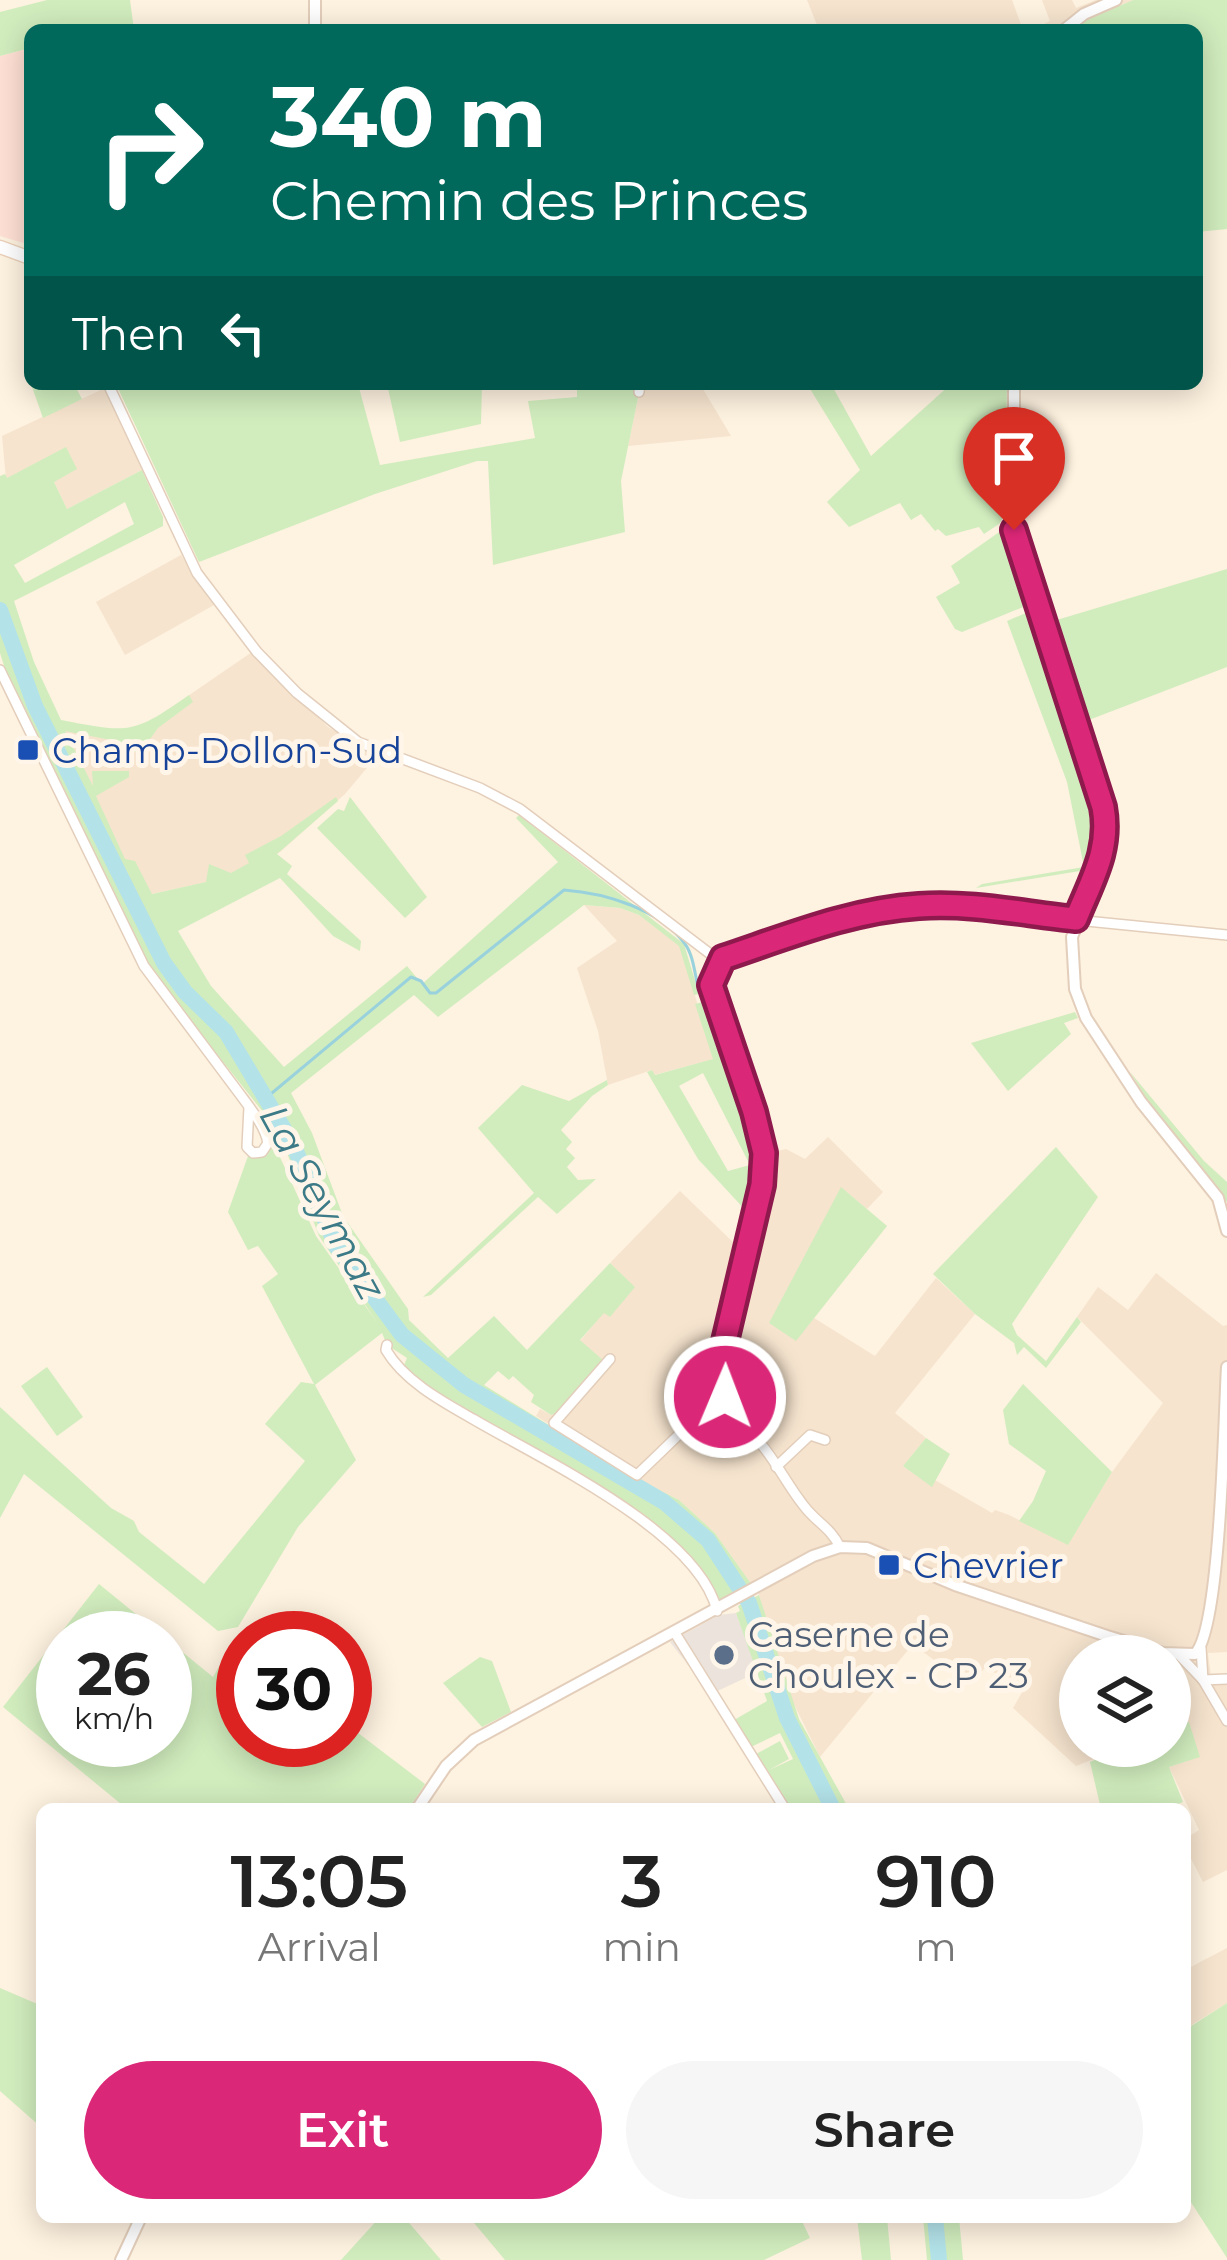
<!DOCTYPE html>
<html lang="en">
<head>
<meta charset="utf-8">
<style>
  body { margin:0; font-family:Montserrat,sans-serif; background:#f6f6f6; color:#222; height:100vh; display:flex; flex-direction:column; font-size:45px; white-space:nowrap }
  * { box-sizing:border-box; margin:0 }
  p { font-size:39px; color:#767676 }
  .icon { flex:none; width:66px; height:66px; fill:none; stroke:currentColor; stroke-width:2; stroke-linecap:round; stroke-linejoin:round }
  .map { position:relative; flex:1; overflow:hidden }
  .details { position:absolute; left:36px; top:1803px; width:1155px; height:420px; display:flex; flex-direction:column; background:#fff; border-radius:18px; box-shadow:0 6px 30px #0003 }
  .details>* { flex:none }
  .top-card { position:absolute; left:24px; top:24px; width:1179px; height:366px; border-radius:18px; box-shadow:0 6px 30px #0003; background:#00695c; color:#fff; overflow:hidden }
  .controls { position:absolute; left:1059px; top:1635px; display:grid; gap:24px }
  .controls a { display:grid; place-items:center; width:132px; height:132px; border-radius:50%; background:#fff; box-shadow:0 6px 30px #0003; font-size:60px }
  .speed { position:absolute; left:36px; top:1611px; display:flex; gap:24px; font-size:60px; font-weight:700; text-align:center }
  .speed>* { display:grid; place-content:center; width:156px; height:156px; border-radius:50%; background:#fff; box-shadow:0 6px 30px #0003; line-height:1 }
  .speed small { font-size:30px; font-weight:400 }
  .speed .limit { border:18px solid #d22; background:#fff; color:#111 }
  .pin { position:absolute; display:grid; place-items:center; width:102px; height:102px; color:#fff; margin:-123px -51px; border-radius:50% 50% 50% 0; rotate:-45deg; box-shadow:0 0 12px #0007 }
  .pin .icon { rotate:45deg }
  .me { position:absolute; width:132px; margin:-66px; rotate:1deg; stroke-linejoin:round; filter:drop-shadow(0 0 9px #0008) }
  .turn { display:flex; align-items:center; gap:42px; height:252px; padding:0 48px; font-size:54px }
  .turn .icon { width:156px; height:156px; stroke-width:2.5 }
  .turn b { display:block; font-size:84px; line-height:102px }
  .then { display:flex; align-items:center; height:114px; padding:0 48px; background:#0003; gap:24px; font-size:45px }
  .eta { display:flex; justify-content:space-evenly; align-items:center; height:204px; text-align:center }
  .eta b { font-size:72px; font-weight:600; line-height:84px }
  .action { display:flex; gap:24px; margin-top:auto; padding:24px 48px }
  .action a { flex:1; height:138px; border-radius:72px; background:#db2777; color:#fff; font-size:48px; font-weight:600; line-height:138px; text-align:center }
  .action a+a { background:#f6f6f6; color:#222 }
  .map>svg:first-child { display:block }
  .residential { fill:#f6e4ce }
  .commercial { fill:#ffe0d4 }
  .industrial { fill:#ece4dc }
  .green { fill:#d1edbe; fill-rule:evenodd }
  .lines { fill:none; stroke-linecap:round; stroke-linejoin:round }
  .stream { stroke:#99d2dc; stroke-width:3 }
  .river { stroke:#b3e2e9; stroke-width:16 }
  .minor-casing { stroke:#e3cebb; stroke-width:12 }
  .tertiary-casing { stroke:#e3cebb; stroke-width:14 }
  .secondary-casing { stroke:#ebd1bb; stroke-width:15 }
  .minor { stroke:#fff; stroke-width:9 }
  .tertiary { stroke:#fff; stroke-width:10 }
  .secondary { stroke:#fff; stroke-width:12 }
  .route-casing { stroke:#8e194d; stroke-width:30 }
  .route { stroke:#db2777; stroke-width:21 }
  .transit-dot { fill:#1a4fb4; stroke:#fff6e9; stroke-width:4.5 }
  .service-dot { fill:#5c6f8a; stroke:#fff6e9; stroke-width:4.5 }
  .labels { text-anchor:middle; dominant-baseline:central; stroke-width:10; stroke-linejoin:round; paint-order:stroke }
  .transit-label { font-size:36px; fill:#164399; stroke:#fff6e9; text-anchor:start }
  .service-label { font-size:36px; fill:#4e5e75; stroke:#fff6e9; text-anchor:start }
  .water-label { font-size:39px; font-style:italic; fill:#3b7a86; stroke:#fff6e9 }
</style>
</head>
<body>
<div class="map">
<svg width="1227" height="2260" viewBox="0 0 1227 2260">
  <rect width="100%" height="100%" fill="#fef2e0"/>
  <!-- residential -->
  <g class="residential">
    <path d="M 807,0 L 1012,0 L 1023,30 L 819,30 Z"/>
    <path d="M 1042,0 L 1072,0 L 1076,8 L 1096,0 L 1133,0 L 1087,20 L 1075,30 L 1032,30 L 1050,21 Z"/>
    <path d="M 637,384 L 700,384 L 731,436 L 628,446 L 639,393 Z"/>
    <path d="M 105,388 L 142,470 L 67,509 L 54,482 L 66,448 L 6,479 L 2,436 Z"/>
    <path d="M 181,555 L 214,605 L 125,655 L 96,602 Z"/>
    <path d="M 252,652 L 328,727 L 377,756 L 345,794 L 280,852 L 221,879 L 142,896 L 64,730 L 130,730 L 153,720 Z"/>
    <path d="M 584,905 L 620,908 L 639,915 L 680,946 L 714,1059 L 654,1075 L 652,1070 L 608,1085 L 598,1031 L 577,968 L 617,941 Z"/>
    <path d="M 828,1137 L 883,1192 L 867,1209 L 848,1193 L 795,1340 L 814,1318 L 875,1356 L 936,1278 L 975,1314 L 895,1413 L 926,1438 L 903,1466 L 932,1486 L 935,1480 L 992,1513 L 995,1510 L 1009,1515 L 1068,1544 L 1112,1472 L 1163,1403 L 1077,1317 L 1098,1287 L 1128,1310 L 1156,1273 L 1223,1326 L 1227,1325 L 1227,1652 L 1208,1653 L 1211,1677 L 1227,1677 L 1227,1870 L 1203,1882 L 1185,1847 L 1185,1839 L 1199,1830 L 1169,1767 L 1199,1757 L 1189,1723 L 1170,1730 L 1170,1656 L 1080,1656 L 1080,1746 L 1127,1746 L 1076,1766 L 1013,1708 L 1027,1684 L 984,1669 L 972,1682 L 948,1661 L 943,1667 L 913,1644 L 820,1757 L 786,1688 L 759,1595 L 715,1533 L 679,1500 L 628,1474 L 536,1416 L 540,1409 L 551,1415 L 603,1361 L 580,1341 L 604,1312 L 610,1316 L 634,1287 L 610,1263 L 680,1191 L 737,1246 L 743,1241 L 758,1156 L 786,1149 L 805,1159 Z"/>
    <path d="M 1227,1948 L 1227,2003 L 1185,2029 L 1185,1970 Z"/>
  </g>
  <!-- commercial -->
  <path class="commercial" d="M 30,48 L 30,245 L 0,236 L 0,56 Z"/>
  <!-- industrial -->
  <path class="industrial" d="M 736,1613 L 758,1672 L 711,1694 L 670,1642 L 719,1615 Z"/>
  <!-- green -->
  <g class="green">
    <path d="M 47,0 L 130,0 L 134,30 L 30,30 L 30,48 L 0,56 L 0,12 Z"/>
    <path d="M 1133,0 L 1227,0 L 1227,229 L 1197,232 L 1197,30 L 1075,30 L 1087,20 Z"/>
    <path d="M 31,384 L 74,384 L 82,399 L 43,418 Z"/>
    <path d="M 116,384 L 358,384 L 380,465 L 535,438 L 528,401 L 577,397 L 577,384 L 637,384 L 639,393 L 621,481 L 625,532 L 493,565 L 488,461 L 477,461 L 375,494 L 199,562 Z"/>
    <path d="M 387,384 L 482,384 L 481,424 L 400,442 Z"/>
    <path d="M 807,384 L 831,384 L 871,456 L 951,384 L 1007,384 L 1005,514 L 999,524 L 984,534 L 979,527 L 946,536 L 938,529 L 935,531 L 921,514 L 911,520 L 900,503 L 849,527 L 827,502 L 860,470 Z"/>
    <path d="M 66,447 L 77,469 L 54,482 L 67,509 L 142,470 L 163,517 L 163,526 L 14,601 L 34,662 L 61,720 C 129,733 132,735 189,695 L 193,702 L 158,728 L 142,750 L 129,753 L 121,742 L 65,731 L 93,786 L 92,771 L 129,771 L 129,777 L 96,796 L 125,859 L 135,861 L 152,894 L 206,882 L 209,864 L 231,873 L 249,863 L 245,855 L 281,836 L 336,797 L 338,801 L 277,854 L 292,866 L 287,874 L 361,941 L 360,951 L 333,936 L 280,878 L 178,931 L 211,986 L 284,1067 L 407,966 L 422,984 L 558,862 L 516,818 L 519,815 L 684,944 L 699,994 L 694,995 L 679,946 L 639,915 L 620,908 L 584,905 L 438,1017 L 414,995 L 291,1093 L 312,1133 L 343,1216 L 408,1309 L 409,1320 L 448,1358 L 494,1316 L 527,1350 L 610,1263 L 635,1287 L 610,1317 L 604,1313 L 580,1340 L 604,1361 L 561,1411 L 551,1415 L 531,1402 L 534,1395 L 513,1376 L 509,1380 L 498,1371 L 484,1385 L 628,1474 L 679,1500 L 715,1533 L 752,1585 L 717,1611 L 706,1582 L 646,1522 L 645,1515 L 628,1505 L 620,1506 L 502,1436 L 500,1428 L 482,1418 L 476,1421 L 402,1370 L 407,1358 L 387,1345 L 382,1333 L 315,1385 L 356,1460 L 298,1527 L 238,1627 L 218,1631 L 24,1474 L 0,1518 L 0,1407 L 111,1508 L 134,1521 L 139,1532 L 204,1584 L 305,1461 L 265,1424 L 301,1382 L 314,1384 L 262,1286 L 278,1274 L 258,1246 L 248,1250 L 228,1212 L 248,1156 L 263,1157 L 274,1144 L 316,1236 L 378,1324 L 319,1236 L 287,1153 L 267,1117 L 157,979 L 104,879 L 5,669 L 0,653 L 0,476 L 5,474 L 7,478 ZM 125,502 L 134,524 L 25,583 L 14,565 Z"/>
    <path d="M 1002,530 L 1010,532 L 1032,600 L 1028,605 L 962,632 L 955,629 L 936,597 L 960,583 L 951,566 Z"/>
    <path d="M 1227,569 L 1227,667 L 1081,723 L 1050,622 Z"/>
    <path d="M 1026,613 L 1035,613 L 1097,808 L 1100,829 L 1092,869 L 976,888 L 982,884 L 1084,867 L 1067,782 L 1007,621 Z"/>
    <path d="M 350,797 L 427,897 L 405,918 L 317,828 L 338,809 L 344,811 Z"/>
    <path d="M 706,1001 C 732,1068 776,1143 748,1213 L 698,1159 L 647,1072 L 652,1070 L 655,1075 L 713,1059 L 695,1004 ZM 703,1073 L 750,1165 L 728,1171 L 679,1086 Z"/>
    <path d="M 1075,1012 L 1078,1018 L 1064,1023 L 1071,1034 L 1008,1091 L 971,1043 Z"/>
    <path d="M 1130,1072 L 1204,1161 L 1227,1182 L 1227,1202 L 1155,1112 Z"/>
    <path d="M 607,1080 L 608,1085 L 592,1096 L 561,1130 L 572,1142 L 566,1149 L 575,1158 L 567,1167 L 578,1180 L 596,1179 L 557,1214 L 538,1197 L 431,1295 L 423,1297 L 534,1193 L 478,1128 L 522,1085 L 569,1101 Z"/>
    <path d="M 1056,1147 L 1098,1197 L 1012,1324 L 1017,1335 L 1046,1361 L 1077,1317 L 1081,1322 L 1046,1368 L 1024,1347 L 1017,1355 L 1014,1343 L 975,1314 L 933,1274 Z"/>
    <path d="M 841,1187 L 887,1226 L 796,1341 L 769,1323 Z"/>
    <path d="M 47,1367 L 83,1417 L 57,1436 L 21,1386 Z"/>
    <path d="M 1023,1384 L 1112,1472 L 1068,1545 L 1019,1521 L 1033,1501 L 1046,1471 L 1009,1444 L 1003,1410 Z"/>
    <path d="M 926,1438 L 950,1454 L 932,1487 L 903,1466 Z"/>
    <path d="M 99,1584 L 213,1677 L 235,1638 L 243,1644 L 243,1740 L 345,1740 L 345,1723 L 425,1784 L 409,1809 L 127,1809 L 3,1707 ZM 165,1638 L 165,1740 L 63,1740 L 63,1638 Z"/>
    <path d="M 759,1595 L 799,1719 L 849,1809 L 782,1809 L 768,1771 L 756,1754 L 780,1741 L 789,1759 L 769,1770 L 793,1759 L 780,1733 L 751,1747 L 734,1720 L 767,1701 L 736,1613 L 740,1611 L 738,1606 Z"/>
    <path d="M 480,1657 L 492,1661 L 511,1712 L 482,1727 L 443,1683 Z"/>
    <path d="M 1189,1722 L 1200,1757 L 1169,1767 L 1183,1802 L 1175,1805 L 1178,1809 L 1101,1809 L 1090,1762 L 1127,1746 L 1170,1746 L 1170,1730 Z"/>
    <path d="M 0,1988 L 42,2006 L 42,2128 L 0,2091 Z"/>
    <path d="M 1227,2003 L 1227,2258 L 1185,2193 L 1185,2030 Z"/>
    <path d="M 380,2217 L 404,2217 L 441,2260 L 341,2260 Z"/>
    <path d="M 469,2217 L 800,2217 L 810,2238 L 764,2260 L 505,2260 Z"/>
    <path d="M 857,2217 L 887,2217 L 891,2260 L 862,2260 Z"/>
    <path d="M 923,2217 L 959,2217 L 963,2260 L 927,2260 Z"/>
  </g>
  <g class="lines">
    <!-- stream -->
    <g class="stream">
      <path d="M 704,1003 L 751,1123"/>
      <path d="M 266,1098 L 411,977 L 421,981 L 430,993 L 436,993 L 564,890 C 605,893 660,909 685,944 C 694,956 695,977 699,991"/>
    </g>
    <!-- river -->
    <g class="river">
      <path d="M 0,610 L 35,706 L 164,963 L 185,992 L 226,1032 L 293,1144 L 336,1246 L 402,1335 L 464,1385 L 664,1502 L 708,1540 L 749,1603 L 787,1718 L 833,1809"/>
      <path d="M 935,2217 L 939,2260"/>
    </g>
    <!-- minor casing -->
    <g class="minor-casing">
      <g id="minor">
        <path d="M 108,384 L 197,573 L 257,652 L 297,693 L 358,742 L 480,788 L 520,809 L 709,953 L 723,958 L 842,920 L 926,905 L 1227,935"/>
        <path d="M 639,392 L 640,384"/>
        <path d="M 0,670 L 144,966 L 239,1093 C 250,1108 265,1126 268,1143 L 262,1152 L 253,1153 L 247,1147 L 249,1107"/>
        <path d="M 723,958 L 711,985 L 755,1112 L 764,1153 L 762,1185 L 722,1354 C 717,1396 738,1413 761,1444 C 777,1463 788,1486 804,1506 C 816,1522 831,1528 840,1547"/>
        <path d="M 387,1345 L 386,1350 C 404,1381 443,1402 473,1419 C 541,1459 699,1532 717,1611"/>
        <path d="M 610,1359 L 554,1423 L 637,1475 L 693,1421 L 726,1415 L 733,1410"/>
        <path d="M 776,1467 L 810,1435 L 825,1440"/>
        <path d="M 675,1633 L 785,1809"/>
        <path d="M 1201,1648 L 1203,1680"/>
        <path d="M 1180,1656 L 1203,1680 L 1227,1721"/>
        <path d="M 1203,1680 L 1227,1679"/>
      </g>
    </g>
    <!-- tertiary casing -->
    <g class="tertiary-casing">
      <g id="tertiary">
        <path d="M 315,0 L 315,30"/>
        <path d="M 1064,30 L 1084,14 L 1116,0"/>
        <path d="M 1014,384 L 1014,530 L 1105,816 L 1099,867 L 1072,937 L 1075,989 L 1086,1018 L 1141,1102 L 1218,1198 L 1227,1231"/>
        <path d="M 417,1809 L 446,1766 L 474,1740 L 813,1556 L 840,1547 L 867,1548 L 955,1585 L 1107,1636 L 1163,1653 L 1195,1654 C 1221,1628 1224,1414 1227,1367"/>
        <path d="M 121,2260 L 141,2217"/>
      </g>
    </g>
    <!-- secondary casing -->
    <g class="secondary-casing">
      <path id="secondary" d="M 0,247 L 30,258"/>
    </g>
    <!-- minor -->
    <use href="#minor" class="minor"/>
    <!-- tertiary -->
    <use href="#tertiary" class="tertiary"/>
    <!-- secondary -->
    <use href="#secondary" class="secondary"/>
  </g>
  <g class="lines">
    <!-- route casing -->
    <g class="route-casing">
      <path id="route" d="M 725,1397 L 720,1369 L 722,1354 L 762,1185 L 764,1153 L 754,1112 L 711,985 L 723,958 C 786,937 852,910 919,906 C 971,902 1025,914 1076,919 C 1091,881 1111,850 1103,807 L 1014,530"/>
    </g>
    <!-- route -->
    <use href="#route" class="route"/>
  </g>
  <!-- markers -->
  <g class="transit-dot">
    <rect x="16" y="738" width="24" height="24" rx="6"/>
    <rect x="877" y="1553" width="24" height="24" rx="6"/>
  </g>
  <circle class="service-dot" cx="724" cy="1655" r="12"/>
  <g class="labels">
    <!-- transit labels -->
    <g class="transit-label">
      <text x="52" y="750">Champ-Dollon-Sud</text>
      <text x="913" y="1565">Chevrier</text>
    </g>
    <!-- service labels -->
    <g class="service-label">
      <text x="748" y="1634">Caserne de<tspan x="748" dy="41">Choulex - CP 23</tspan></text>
    </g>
    <!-- water labels -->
    <g class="water-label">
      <text transform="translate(323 1202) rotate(61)">La Seymaz</text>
    </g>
  </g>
</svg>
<div class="controls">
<a><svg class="icon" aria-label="layers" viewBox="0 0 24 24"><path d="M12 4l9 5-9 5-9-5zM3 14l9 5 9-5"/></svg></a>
</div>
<div class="speed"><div>26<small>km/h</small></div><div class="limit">30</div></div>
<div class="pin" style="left:1014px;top:530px;background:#d93025"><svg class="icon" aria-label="arrive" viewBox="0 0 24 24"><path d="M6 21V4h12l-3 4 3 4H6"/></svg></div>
<svg class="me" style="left:725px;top:1397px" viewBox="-20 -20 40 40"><circle r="17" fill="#db2777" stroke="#fff" stroke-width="3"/><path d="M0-11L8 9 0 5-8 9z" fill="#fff"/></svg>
<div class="top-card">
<div class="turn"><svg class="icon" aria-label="right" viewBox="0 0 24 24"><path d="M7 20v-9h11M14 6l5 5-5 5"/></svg><div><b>340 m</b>Chemin des Princes</div></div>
<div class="then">Then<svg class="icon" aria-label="left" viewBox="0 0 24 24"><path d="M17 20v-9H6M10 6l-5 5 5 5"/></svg></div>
</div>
<section class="details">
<div class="eta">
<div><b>13:05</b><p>Arrival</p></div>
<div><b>3</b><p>min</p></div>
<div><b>910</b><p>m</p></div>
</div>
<div class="action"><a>Exit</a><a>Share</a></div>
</section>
</div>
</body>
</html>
